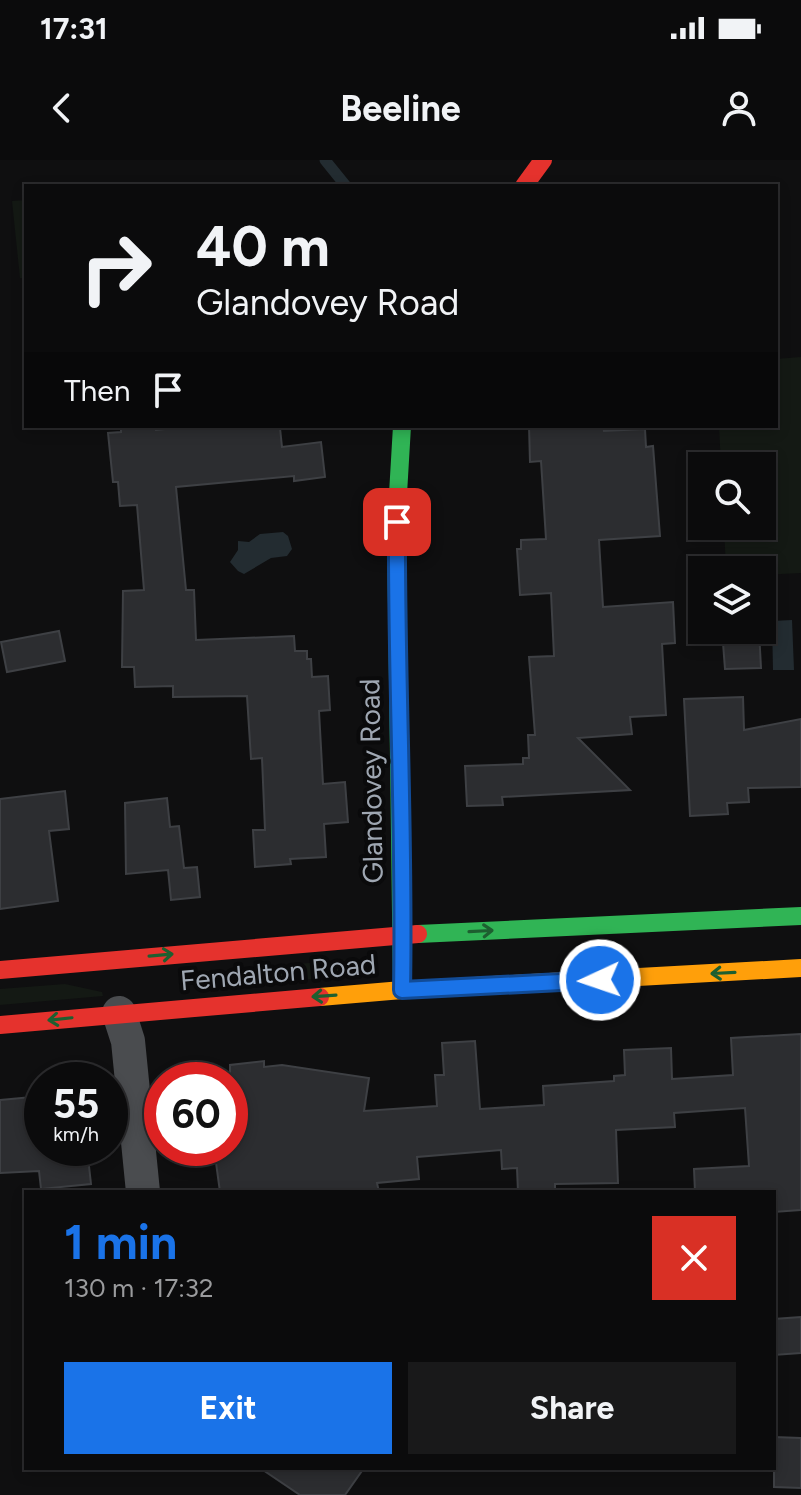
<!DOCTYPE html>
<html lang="en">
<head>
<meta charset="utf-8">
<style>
  body { margin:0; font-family:Figtree,sans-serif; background:#19191a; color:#f1f3f6; height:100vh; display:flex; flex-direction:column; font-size:30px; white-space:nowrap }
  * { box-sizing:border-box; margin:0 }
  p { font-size:26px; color:#9a9b9d }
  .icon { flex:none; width:44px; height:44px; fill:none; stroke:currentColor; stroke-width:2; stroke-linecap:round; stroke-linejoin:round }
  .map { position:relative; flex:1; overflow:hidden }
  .sheet { position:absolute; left:24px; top:1030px; width:752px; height:280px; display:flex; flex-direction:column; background:#0b0b0c; border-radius:0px; box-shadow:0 4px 12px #0003,0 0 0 2px #2b2b2d }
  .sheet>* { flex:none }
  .top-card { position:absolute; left:24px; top:24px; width:754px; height:244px; border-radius:0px; box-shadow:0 4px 12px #0003,0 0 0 2px #2b2b2d; background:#0b0b0c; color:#f1f3f6; overflow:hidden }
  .fabs { position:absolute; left:688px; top:292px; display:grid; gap:16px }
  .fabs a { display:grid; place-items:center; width:88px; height:88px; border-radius:0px; background:#0b0b0c; box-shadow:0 4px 12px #0003,0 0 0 2px #2b2b2d; font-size:40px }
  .speed { position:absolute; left:24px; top:902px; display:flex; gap:16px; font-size:40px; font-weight:700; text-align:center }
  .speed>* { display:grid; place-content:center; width:104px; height:104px; border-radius:50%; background:#0b0b0c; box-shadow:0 4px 12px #0003,0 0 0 2px #2b2b2d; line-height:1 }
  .speed small { font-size:20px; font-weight:400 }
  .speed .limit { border:12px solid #d22; background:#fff; color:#111 }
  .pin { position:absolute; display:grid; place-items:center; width:68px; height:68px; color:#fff; margin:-34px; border-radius:16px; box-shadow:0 4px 12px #0006 }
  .me { position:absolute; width:88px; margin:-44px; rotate:267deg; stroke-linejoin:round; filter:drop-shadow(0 0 6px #0008) }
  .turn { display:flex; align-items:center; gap:28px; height:168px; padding:0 40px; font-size:36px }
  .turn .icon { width:104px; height:104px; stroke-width:2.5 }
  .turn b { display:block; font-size:56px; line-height:68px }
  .then { display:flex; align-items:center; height:76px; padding:0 40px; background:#0003; gap:16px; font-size:30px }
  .round { display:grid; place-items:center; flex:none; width:84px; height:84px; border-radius:0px; background:#19191a }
  .overview { display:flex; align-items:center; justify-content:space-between; height:136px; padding:0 40px }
  h1 { font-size:48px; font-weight:700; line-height:60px; color:#1a73e8 }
  .cta { display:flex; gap:16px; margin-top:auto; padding:16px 40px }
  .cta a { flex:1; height:92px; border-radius:0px; background:#1a73e8; color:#fff; font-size:32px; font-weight:700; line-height:92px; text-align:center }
  .cta a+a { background:#19191a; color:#f1f3f6 }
  .status { display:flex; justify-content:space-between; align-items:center; height:56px; padding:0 40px; background:#0b0b0c; direction:ltr }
  .status svg { height:22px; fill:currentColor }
  header { display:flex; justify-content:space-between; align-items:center; height:104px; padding:0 40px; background:#0b0b0c; font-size:36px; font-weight:700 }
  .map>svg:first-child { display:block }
  .green { fill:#141914 }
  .water { fill:#232c31 }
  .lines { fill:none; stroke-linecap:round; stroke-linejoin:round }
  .stream { stroke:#232c31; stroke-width:11 }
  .building { fill:#2c2d30; stroke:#3e4044; stroke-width:2 }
  .street { stroke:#4a4c4f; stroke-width:34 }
  .fast { stroke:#30b455; stroke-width:18 }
  .slow { stroke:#ff9f0a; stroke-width:18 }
  .jam { stroke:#e5322d; stroke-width:18 }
  .oneway { stroke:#1d5f30 }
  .route-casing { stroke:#114b97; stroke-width:20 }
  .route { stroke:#1a73e8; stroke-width:14 }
  .labels { text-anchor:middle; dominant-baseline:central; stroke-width:8; stroke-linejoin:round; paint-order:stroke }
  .street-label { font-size:28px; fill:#9fa7b2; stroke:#0a0a0b }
</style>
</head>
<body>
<div class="status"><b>17:31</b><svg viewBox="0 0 49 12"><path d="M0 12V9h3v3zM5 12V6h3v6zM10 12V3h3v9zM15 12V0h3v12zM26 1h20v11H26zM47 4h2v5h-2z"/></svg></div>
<header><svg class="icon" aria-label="back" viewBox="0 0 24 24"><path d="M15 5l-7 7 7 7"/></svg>Beeline<svg class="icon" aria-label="person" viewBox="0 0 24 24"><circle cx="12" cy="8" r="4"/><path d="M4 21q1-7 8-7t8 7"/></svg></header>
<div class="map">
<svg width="801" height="1335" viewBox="0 0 801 1335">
  <rect width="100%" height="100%" fill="#0f0f10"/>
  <!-- green -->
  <g class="green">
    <path d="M 26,40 L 26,118 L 20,118 L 12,41 Z"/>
    <path d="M 801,197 L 801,413 L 762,415 L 762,410 L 726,410 L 724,366 L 762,366 L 762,306 L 721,306 L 719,266 L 776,266 L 776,199 Z"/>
    <path d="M 353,799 L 355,802 C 332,825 272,821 239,823 L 237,813 L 243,809 Z"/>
    <path d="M 65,824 L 102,832 L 103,836 L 0,845 L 0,829 Z"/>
  </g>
  <!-- water -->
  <g class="water">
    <path d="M 283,372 L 288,376 L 292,389 L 287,396 L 271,398 L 244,414 L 238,411 L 230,402 L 238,390 L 238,381 L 249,382 L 260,374 Z"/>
    <path d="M 792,460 L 794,510 L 773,510 L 772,461 Z"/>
  </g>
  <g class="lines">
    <!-- stream -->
    <path class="stream" d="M 325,0 L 346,26"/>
  </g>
  <!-- building -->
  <g class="building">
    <path d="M 121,266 L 155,266 L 156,270 L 195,266 L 269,266 L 269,269 L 280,268 L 282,287 L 321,282 L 325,317 L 294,321 L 294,316 L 176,327 L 186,430 L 194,430 L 196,480 L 294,476 L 295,491 L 307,491 L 307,499 L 311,499 L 312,517 L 328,516 L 330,550 L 319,551 L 323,624 L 345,622 L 348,662 L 324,664 L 326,697 L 290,699 L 291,704 L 255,707 L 253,670 L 265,670 L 262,598 L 251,599 L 247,536 L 173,537 L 173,526 L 135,527 L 134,507 L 122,507 L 123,431 L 144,430 L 137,345 L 120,346 L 118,322 L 113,322 L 108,273 L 121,272 Z"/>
    <path d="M 529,266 L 603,266 L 604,271 L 645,269 L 646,287 L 653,286 L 660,376 L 599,380 L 603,447 L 673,442 L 675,483 L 662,484 L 666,555 L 630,557 L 632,574 L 578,578 L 630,630 L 502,637 L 503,645 L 467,646 L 465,606 L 523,604 L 523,598 L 529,598 L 528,575 L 535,575 L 529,497 L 554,496 L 551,433 L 520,435 L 517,389 L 521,389 L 521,380 L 546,379 L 541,301 L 530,302 Z"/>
    <path d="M 722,470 L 759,470 L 761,508 L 725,509 Z"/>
    <path d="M 59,471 L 65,501 L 7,512 L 1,482 Z"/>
    <path d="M 743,537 L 744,570 L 801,559 L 801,627 L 748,628 L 749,642 L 727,643 L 728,654 L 690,656 L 684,539 Z"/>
    <path d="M 65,631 L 69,669 L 49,671 L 58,741 L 0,749 L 0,639 Z"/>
    <path d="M 167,638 L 170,667 L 179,666 L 184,708 L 197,707 L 200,737 L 171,740 L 168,710 L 126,714 L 125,643 Z"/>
    <path d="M 801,874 L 801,1050 L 774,1052 L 774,1032 L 695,1032 L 694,1009 L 749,1006 L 745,948 L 674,953 L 675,967 L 616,970 L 618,1023 L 555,1024 L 555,1032 L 518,1032 L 517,1008 L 502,1009 L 501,990 L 417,997 L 419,1019 L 377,1023 L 379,1032 L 220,1032 L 214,988 L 230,988 L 230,905 L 264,901 L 264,907 L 282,905 L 369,918 L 364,951 L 437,946 L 435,915 L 444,915 L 442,883 L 475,881 L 480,949 L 544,945 L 543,926 L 614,921 L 614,916 L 625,915 L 624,890 L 671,888 L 672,919 L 733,915 L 731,878 Z"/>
    <path d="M 42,936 L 42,988 L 87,988 L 91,1024 L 41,1029 L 39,1011 L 0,1013 L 0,940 Z"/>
    <path d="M 801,1157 L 801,1193 L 774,1195 L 774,1159 Z"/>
    <path d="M 774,1277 L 801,1278 L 801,1328 L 774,1327 Z"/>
    <path d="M 260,1308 L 364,1308 L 345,1335 L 300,1335 Z"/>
  </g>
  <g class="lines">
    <!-- street -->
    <path class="street" d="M 119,853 L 128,881 L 143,1032"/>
    <!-- fast -->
    <g class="fast">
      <path d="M 402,266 L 396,368 L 402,830"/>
      <path d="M 418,774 L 801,756"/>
    </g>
    <!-- slow -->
    <path class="slow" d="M 320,837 L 402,830 L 801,808"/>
    <!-- jam -->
    <g class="jam">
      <path d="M 524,26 L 543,0"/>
      <path d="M 0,810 L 418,774"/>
      <path d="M 0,865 L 320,837"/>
    </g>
  </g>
  <!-- one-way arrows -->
  <defs><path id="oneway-shaft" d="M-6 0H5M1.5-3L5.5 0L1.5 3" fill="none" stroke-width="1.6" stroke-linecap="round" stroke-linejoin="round" transform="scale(2)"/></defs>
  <g class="oneway">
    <use href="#oneway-shaft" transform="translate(481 771) rotate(-3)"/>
    <use href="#oneway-shaft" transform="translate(161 795) rotate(-5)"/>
    <use href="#oneway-shaft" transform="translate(723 813) rotate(177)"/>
    <use href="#oneway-shaft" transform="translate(324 836) rotate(176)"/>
    <use href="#oneway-shaft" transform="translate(60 859) rotate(174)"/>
  </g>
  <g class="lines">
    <!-- route casing -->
    <g class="route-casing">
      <path id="route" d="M 397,362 C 396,518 405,674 402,830 L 600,820"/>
    </g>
    <!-- route -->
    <use href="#route" class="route"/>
  </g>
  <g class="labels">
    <!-- street labels -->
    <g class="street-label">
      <text transform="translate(371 621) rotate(-91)">Glandovey Road</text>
      <text transform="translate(278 812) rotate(-5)">Fendalton Road</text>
    </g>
  </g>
</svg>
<div class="fabs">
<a><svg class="icon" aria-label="search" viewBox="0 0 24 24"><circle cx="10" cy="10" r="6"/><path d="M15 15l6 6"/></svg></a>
<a><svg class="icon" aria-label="layers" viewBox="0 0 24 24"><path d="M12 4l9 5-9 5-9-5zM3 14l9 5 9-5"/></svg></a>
</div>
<div class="speed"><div>55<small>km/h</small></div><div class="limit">60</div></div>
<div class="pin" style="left:397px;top:362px;background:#d93025"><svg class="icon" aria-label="arrive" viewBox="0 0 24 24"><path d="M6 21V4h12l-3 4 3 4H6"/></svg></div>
<svg class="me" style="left:600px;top:820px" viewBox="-20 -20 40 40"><circle r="17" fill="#1a73e8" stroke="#fff" stroke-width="3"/><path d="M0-11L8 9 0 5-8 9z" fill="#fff"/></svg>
<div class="top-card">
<div class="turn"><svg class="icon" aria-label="right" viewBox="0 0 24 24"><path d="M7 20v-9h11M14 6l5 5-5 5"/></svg><div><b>40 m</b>Glandovey Road</div></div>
<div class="then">Then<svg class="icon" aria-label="arrive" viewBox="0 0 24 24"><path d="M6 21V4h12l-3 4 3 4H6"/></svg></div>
</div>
<section class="sheet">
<div class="overview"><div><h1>1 min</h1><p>130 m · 17:32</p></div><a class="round" style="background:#d93025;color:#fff"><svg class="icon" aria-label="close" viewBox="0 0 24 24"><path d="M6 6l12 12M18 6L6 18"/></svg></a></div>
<div class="cta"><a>Exit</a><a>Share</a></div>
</section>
</div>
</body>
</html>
